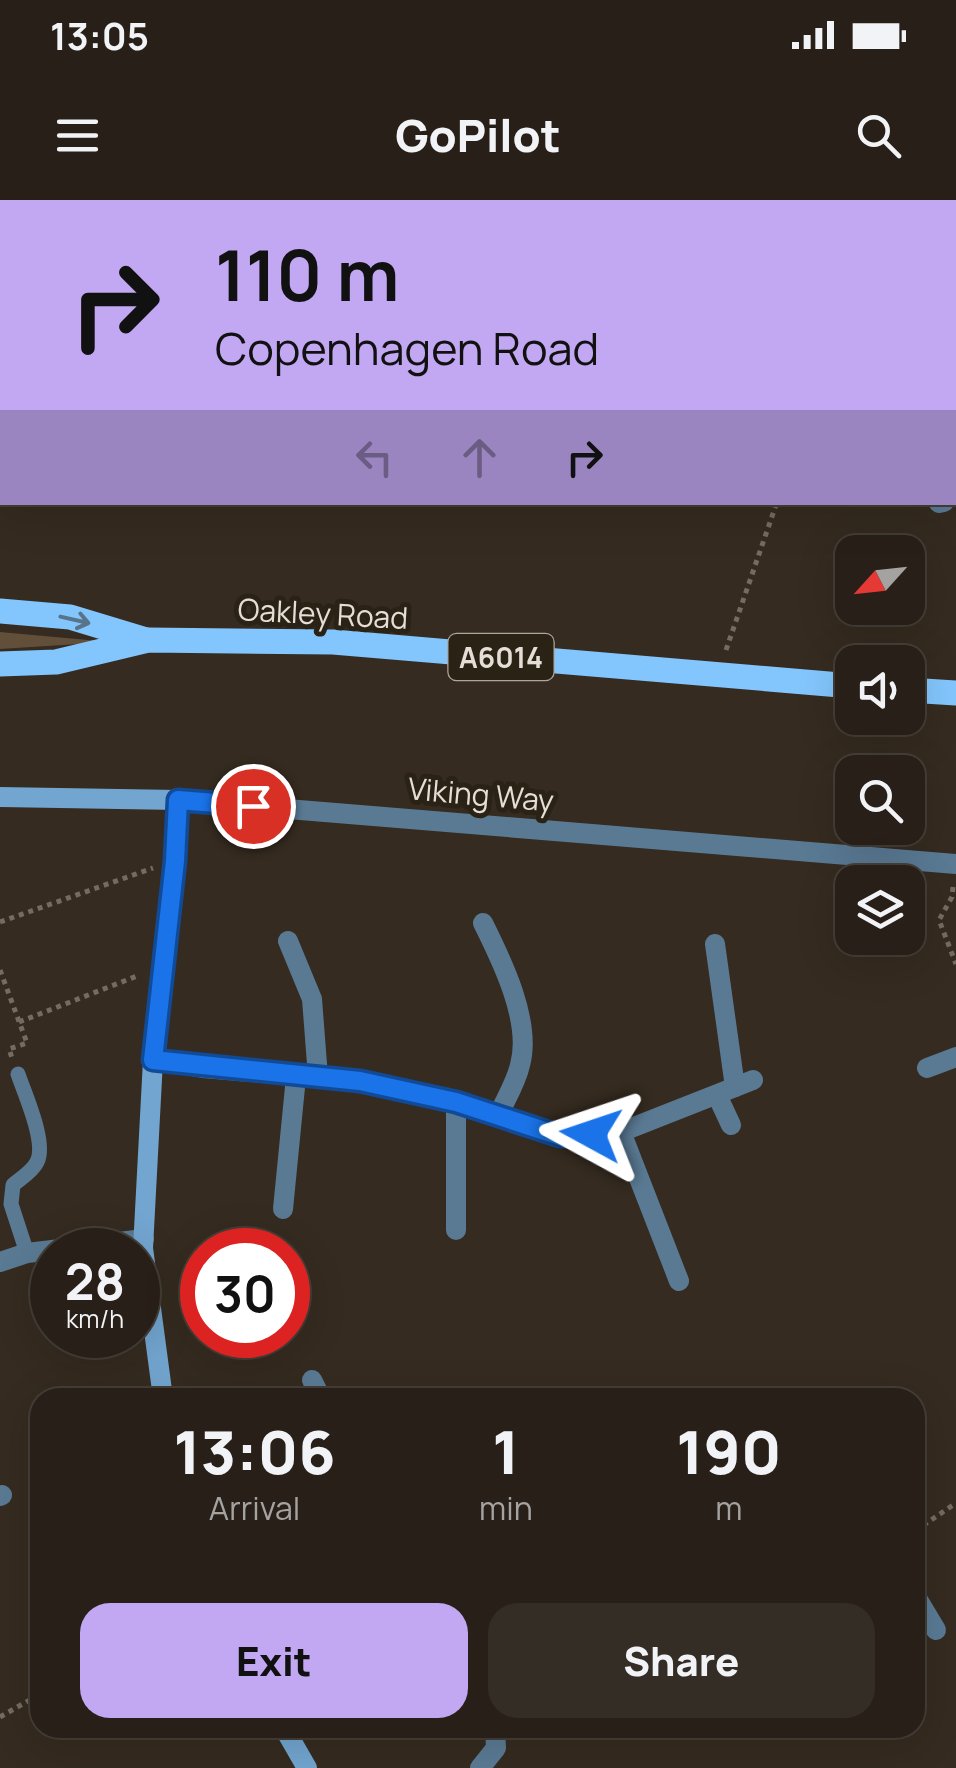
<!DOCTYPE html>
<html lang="en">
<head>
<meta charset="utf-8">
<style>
  body { margin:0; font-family:Manrope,sans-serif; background:#342d25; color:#f1f3f6; height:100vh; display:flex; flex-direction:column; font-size:38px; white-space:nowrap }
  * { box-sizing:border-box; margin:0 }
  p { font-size:32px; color:#a5a3a2 }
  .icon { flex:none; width:55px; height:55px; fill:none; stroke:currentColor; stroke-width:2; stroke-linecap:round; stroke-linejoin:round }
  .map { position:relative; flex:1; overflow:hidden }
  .side { position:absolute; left:30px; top:1188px; width:895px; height:350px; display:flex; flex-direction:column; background:#282018; border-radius:30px; box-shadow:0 10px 40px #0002,0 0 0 2px #443e37 }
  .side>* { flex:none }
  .hud { position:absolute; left:0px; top:0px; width:958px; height:305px; box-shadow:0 10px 40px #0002,0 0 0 2px #443e37; background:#c2a7f2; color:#111; overflow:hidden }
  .needle { width:65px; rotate:243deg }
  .tools { position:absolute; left:835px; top:335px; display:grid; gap:20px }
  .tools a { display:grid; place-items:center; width:90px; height:90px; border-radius:20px; background:#282018; box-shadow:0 10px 40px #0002,0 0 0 2px #443e37; font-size:50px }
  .speed { position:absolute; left:30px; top:1028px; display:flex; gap:20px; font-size:50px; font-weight:700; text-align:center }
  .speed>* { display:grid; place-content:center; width:130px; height:130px; border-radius:50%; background:#282018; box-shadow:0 10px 40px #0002,0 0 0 2px #443e37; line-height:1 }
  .speed small { font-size:25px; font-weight:400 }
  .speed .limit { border:15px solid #d22; background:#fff; color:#111 }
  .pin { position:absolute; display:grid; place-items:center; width:85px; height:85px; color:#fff; margin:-42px; border:5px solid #fff; border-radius:50%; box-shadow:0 2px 10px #0007 }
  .me { position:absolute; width:110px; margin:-55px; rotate:275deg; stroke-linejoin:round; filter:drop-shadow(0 0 8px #0008) }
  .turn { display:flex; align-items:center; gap:35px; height:210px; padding:0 50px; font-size:45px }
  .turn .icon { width:130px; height:130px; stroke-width:2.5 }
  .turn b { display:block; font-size:70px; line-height:85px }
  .lanes { display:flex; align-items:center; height:95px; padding:0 50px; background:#0003; justify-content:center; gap:50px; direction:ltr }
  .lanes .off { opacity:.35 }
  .eta { display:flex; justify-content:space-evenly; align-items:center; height:170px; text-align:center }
  .eta b { font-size:60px; font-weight:800; line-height:70px }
  .primary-button { display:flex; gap:20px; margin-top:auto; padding:20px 50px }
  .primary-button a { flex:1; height:115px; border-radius:30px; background:#c2a7f2; color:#111; font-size:40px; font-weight:800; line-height:115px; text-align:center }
  .primary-button a+a { background:#342d25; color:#f1f3f6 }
  .status { display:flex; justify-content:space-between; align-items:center; height:70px; padding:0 50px; background:#282018; direction:ltr }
  .status svg { height:28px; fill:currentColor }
  header { display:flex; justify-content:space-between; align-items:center; height:130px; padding:0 50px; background:#282018; font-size:45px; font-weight:800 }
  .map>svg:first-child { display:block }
  .green { fill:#614f3a }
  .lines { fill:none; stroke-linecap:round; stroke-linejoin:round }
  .path { stroke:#746b62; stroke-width:5; stroke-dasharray:5 5; stroke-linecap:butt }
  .lane { stroke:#5a7a94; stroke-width:15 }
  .street { stroke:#5a7a94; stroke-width:20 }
  .secondary { stroke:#72a5cf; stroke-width:20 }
  .primary { stroke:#83c6fd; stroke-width:25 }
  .oneway { stroke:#57748a }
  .route-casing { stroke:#114b97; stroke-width:25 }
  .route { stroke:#1a73e8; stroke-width:18 }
  .labels { text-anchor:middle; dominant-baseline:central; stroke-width:10; stroke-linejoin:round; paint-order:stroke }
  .shield { fill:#2b2216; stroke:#ada69d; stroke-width:2.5 }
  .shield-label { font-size:28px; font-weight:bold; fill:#e5ded7 }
  .street-label { font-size:30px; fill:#e5ded7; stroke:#2b2216 }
</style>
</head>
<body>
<div class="status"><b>13:05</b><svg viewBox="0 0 49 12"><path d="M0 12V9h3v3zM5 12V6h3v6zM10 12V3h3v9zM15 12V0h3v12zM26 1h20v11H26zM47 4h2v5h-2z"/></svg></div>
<header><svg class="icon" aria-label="menu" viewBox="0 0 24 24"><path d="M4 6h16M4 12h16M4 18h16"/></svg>GoPilot<svg class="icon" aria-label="search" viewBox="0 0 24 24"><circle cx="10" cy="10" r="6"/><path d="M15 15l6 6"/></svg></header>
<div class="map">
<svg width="956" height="1568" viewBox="0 0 956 1568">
  <rect width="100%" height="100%" fill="#352b20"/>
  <!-- green -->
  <path class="green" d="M 0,432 L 110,442 L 0,449 Z"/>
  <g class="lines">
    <!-- path -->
    <g class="path">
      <path d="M 916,2 L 917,0"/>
      <path d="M 726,450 L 777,302"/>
      <path d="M 953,687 L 952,697 L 939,720 L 956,764"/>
      <path d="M 0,722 L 153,668"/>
      <path d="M 0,770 L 27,843 L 9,849 L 12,858"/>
      <path d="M 19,822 L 137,776"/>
      <path d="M 915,1331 L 956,1303"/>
      <path d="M 0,1517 L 40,1494"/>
    </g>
    <!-- lane -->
    <path class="lane" d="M 18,874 C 25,895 47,943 37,962 C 32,972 21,978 13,985 L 11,1004 L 27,1053"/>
    <!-- street -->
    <g class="street">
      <path d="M 523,0 L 526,2"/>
      <path d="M 137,2 L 138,0"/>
      <path d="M 547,2 L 551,0"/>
      <path d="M 0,13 L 2,13"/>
      <path d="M 939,303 L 944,302"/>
      <path d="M 178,600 L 956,664"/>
      <path d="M 483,723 C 502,761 532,822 520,865 C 516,883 505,900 498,916"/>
      <path d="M 288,741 L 312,799 L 318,877"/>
      <path d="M 715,744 L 735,887"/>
      <path d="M 153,860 L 203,868 L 360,881 L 456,902 L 560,936 L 621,932 L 753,880"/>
      <path d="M 927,868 L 956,857"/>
      <path d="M 717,895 L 731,925"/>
      <path d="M 621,932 L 679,1081"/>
      <path d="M 283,1009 L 296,877"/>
      <path d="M 456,1030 L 456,902"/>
      <path d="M 0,1062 L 27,1053 L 144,1039"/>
      <path d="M 312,1180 L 321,1198"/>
      <path d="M 0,1296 L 2,1295"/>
      <path d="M 915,1395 L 936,1430"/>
      <path d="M 480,1568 L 496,1548 L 495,1528"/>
    </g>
    <!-- secondary -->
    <g class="secondary">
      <path d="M 0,597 L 178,600 L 175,661 L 153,860 L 143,1048 L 163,1198"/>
      <path d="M 284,1528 L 307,1568"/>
    </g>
    <!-- primary -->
    <g class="primary">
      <path d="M 0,411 L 70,417 L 146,440"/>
      <path d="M 0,464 L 56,462 L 148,440 L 333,442 L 852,486"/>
      <path d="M 908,490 L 956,493"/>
    </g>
  </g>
  <!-- one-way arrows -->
  <defs><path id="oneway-shaft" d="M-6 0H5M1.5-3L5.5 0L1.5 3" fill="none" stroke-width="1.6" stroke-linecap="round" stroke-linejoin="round" transform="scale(2.5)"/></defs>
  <use class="oneway" href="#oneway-shaft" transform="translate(75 420) rotate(13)"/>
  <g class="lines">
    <!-- route casing -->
    <g class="route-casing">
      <path id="route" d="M 253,606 L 178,600 L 175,661 L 153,860 L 360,881 L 456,902 L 560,936 L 591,934"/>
    </g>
    <!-- route -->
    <use href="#route" class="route"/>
  </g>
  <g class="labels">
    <!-- shield labels -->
    <rect class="shield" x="448.5" y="434" width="105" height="46" rx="8"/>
    <g class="shield-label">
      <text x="501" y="457">A6014</text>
    </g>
    <!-- street labels -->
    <g class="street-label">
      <text transform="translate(323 413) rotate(3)">Oakley Road</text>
      <text transform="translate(481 594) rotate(5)">Viking Way</text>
    </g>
  </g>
</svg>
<div class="tools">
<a><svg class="needle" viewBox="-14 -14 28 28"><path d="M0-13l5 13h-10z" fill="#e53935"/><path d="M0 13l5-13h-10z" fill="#a5a3a2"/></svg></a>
<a><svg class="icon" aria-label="sound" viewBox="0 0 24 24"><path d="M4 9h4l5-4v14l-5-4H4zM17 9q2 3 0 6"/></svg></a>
<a><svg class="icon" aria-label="search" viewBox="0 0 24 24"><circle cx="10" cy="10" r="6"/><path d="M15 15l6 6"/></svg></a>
<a><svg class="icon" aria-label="layers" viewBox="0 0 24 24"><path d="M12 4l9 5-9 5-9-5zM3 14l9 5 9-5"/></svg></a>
</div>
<div class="speed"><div>28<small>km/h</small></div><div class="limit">30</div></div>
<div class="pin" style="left:253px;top:606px;background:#d93025"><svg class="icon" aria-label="arrive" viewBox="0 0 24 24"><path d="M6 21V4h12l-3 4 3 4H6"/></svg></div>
<svg class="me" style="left:591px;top:934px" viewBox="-20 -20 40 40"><path d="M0-17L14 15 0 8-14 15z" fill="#1a73e8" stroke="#fff" stroke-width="4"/></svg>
<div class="hud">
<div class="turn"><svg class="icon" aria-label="right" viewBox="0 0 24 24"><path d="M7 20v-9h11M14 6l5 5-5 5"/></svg><div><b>110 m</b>Copenhagen Road</div></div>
<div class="lanes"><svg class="icon off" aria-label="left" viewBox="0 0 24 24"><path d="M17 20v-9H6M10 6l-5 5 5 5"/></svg><svg class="icon off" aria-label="ahead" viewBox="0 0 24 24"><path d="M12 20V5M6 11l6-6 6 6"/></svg><svg class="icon" aria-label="right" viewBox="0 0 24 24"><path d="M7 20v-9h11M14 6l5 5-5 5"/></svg></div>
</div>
<section class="side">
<div class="eta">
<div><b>13:06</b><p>Arrival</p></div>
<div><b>1</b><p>min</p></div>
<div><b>190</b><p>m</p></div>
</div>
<div class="primary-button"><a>Exit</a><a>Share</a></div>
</section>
</div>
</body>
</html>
